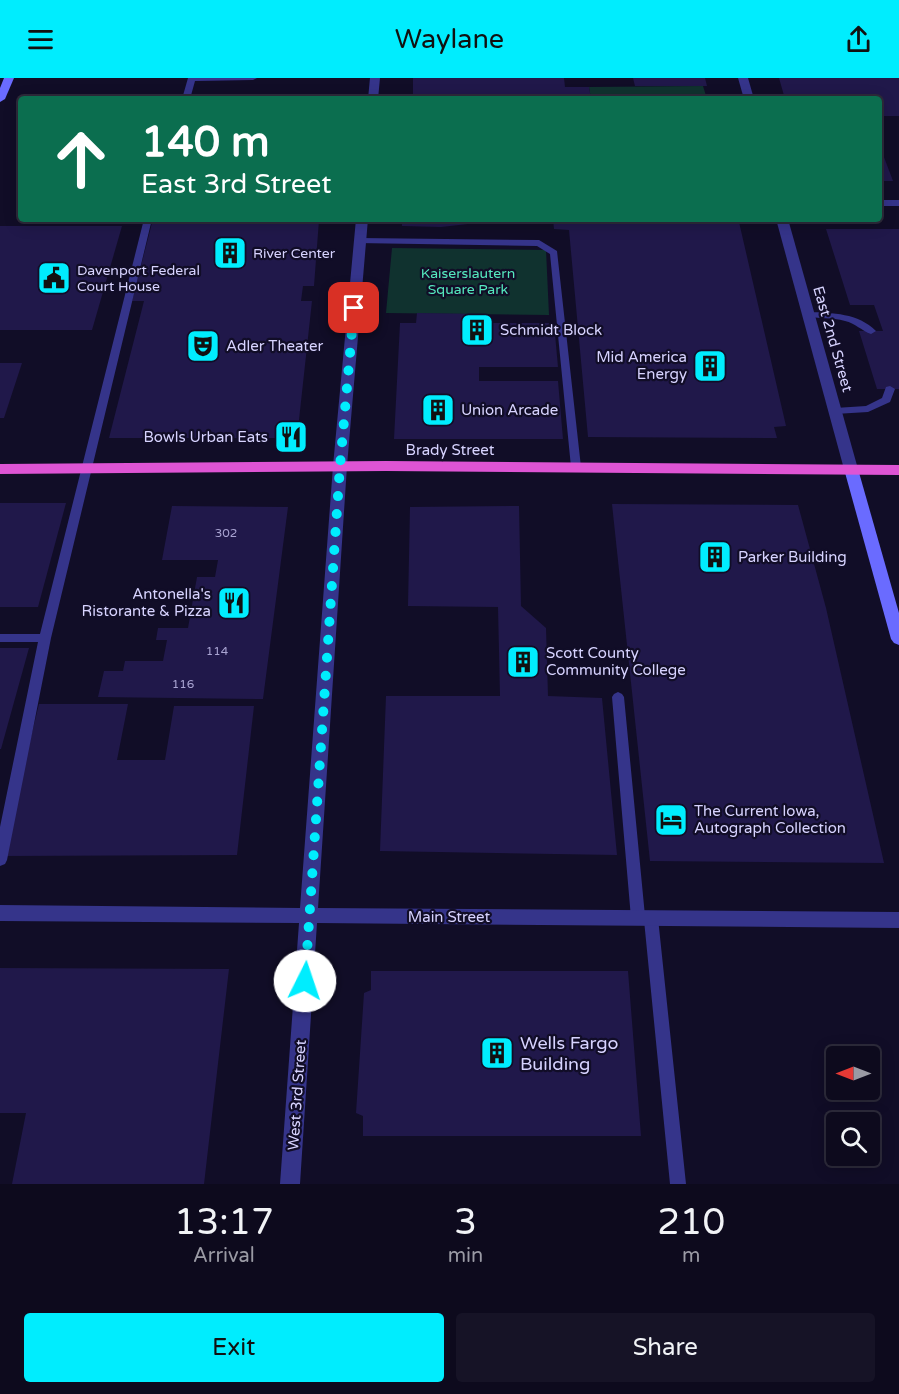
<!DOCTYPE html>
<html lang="en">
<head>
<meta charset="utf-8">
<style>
  body { margin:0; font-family:"Varela Round",sans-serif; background:#161326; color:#f1f3f6; height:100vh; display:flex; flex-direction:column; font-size:22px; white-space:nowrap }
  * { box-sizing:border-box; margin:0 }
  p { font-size:20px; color:#9a9aa4 }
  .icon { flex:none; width:33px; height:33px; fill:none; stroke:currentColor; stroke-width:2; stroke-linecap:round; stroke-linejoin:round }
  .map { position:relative; height:1106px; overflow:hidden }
  .details { display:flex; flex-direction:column; background:#0d0a1d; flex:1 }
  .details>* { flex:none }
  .top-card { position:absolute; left:18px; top:18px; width:864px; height:126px; border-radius:6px; box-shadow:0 3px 15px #0003,0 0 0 2px #2d2b3b; background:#0b6e4f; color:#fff; overflow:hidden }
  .needle { width:39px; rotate:270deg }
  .buttons { position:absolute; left:826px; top:968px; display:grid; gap:12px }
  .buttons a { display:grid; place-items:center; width:54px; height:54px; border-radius:6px; background:#0d0a1d; box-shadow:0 3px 15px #0003,0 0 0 2px #2d2b3b; font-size:30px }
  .pin { position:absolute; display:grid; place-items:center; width:51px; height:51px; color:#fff; margin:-26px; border-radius:12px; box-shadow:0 3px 9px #0006 }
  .me { position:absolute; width:66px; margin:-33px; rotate:4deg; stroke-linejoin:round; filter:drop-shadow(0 0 4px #0008) }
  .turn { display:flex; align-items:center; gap:21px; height:126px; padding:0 24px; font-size:27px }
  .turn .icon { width:78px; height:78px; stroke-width:2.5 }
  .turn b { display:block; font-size:42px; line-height:51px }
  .eta { display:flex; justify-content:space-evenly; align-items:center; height:102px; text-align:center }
  .eta b { font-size:36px; font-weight:600; line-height:42px }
  .button { display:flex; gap:12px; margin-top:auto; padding:12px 24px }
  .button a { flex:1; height:69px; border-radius:6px; background:#00edfe; color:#111; font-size:24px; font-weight:600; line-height:69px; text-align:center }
  .button a+a { background:#161326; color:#f1f3f6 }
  header { display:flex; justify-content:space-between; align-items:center; height:78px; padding:0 24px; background:#00edfe; color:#111; font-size:27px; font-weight:600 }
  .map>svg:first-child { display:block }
  .green { fill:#10322f }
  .building { fill:#20184a }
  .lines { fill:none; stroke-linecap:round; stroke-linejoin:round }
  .service { fill:#35348a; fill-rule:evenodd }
  .tertiary { fill:#35348a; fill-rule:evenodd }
  .secondary { fill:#6a6bff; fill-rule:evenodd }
  .trunk { fill:#de54d4; fill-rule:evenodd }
  .route { stroke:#00edfe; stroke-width:10; stroke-dasharray:0 18 }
  .labels { text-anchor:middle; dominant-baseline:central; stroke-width:4.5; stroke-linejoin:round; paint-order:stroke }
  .number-label { font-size:12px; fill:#a9a4d2 }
  .far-poi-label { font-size:14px; fill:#d7d3ff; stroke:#110d27; text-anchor:start }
  .far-park-label { font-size:14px; fill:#55e9bf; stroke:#110d27 }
  .poi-label { font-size:15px; fill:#d7d3ff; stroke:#110d27; text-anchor:start }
  .street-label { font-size:15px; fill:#d7d3ff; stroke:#110d27 }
  .near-poi-label { font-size:18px; fill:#d7d3ff; stroke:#110d27; text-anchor:start }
</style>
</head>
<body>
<header><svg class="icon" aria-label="menu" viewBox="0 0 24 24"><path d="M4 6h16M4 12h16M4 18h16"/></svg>Waylane<svg class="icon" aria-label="share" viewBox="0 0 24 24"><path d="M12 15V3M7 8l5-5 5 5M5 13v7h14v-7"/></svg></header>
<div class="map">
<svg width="899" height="1106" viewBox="0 0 899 1106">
  <rect width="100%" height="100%" fill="#110d27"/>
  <!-- green -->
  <g class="green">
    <path d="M 703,8 L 707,21 L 591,21 L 589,9 Z"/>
    <path d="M 392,170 L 546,172 L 549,237 L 386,235 Z"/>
  </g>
  <!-- building -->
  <g class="building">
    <path d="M 413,0 L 564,0 L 565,9 L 589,9 L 591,21 L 413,21 Z"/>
    <path d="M 633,0 L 705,0 L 707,8 L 635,8 Z"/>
    <path d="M 779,0 L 899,0 L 899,38 L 879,38 L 879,21 L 785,21 Z"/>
    <path d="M 879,66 L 893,103 L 879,103 Z"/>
    <path d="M 153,141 L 319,142 L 314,208 L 303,208 L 301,223 L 312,223 L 297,360 L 109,360 L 144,223 L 132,223 Z"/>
    <path d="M 402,141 L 495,141 L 495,143 L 441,149 L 402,148 Z"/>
    <path d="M 553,141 L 739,144 L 786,348 L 774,349 L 777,360 L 588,359 L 569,152 L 554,151 Z"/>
    <path d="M 0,148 L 122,148 L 92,252 L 0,252 Z"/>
    <path d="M 826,151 L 899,151 L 899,311 L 877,311 L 859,253 L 883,253 L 874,227 L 850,227 Z"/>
    <path d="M 417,235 L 482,236 L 482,245 L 554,245 L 558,289 L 479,289 L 479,303 L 558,303 L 563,361 L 394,361 L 400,245 L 416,245 Z"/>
    <path d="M 0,285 L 22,285 L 4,340 L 0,340 Z"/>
    <path d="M 0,425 L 66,425 L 38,529 L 0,529 Z"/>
    <path d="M 612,426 L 798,427 L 826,530 L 884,785 L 650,783 Z"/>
    <path d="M 172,428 L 288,429 L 263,621 L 98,619 L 104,593 L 123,593 L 125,583 L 163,583 L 167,562 L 156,562 L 158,550 L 188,550 L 197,499 L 215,499 L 218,482 L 162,482 Z"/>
    <path d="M 519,428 L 521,528 L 546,550 L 548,618 L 602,620 L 617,777 L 380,773 L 386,618 L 500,618 L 498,529 L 408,528 L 410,429 Z"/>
    <path d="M 0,570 L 29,570 L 1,671 L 0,671 Z"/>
    <path d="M 39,626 L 128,626 L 117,682 L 165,682 L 174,628 L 254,628 L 237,777 L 2,778 Z"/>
    <path d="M 0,890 L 229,891 L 204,1106 L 12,1106 L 26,1035 L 0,1035 Z"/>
    <path d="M 371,893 L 628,893 L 641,1058 L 363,1058 L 363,1038 L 356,1035 L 364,915 L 371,912 Z"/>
  </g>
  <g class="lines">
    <!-- service -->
    <g class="service">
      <path d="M 188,0 L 257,0 L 253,2 L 195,3 L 190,21 L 182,21 Z"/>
      <path d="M 144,141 L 152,141 L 51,560 L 7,782 L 5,786 L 0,788 L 0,749 L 38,564 L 0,564 L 0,556 L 40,556 Z"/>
      <path d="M 360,160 L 539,162 L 557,173 L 581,389 L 580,391 L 576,393 L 571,389 L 550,176 L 537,168 L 357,165 L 355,163 Z"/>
      <path d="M 809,234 C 833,235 858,235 876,253 L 871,256 C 862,253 855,245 845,243 C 832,239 818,241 806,239 L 804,237 Z"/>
      <path d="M 890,308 L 895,311 L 890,324 L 868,334 L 835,336 L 830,333 L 835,330 L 866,328 L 882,320 L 886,309 Z"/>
      <path d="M 618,614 L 622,616 L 624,619 L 645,838 L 651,834 L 656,836 L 658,840 L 686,1106 L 670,1106 L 644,842 L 638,846 L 633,844 L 631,840 L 612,619 L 614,616 Z"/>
    </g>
    <!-- tertiary -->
    <g class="tertiary">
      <path d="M 370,0 L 380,0 L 378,21 L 368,21 Z"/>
      <path d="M 738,0 L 748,0 L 754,21 L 744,21 Z"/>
      <rect x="879" y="122" width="20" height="6"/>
      <path d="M 356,141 L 368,141 L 347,388 L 318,830 L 899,834 L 899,850 L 317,845 L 300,1106 L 280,1106 L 299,845 L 0,843 L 0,827 L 300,830 L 333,388 Z"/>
      <path d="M 776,141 L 788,141 L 858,391 L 856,394 L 846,394 L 844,391 Z"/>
    </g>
    <!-- secondary -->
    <g class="secondary">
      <path d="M 4,0 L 14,0 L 5,21 L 0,24 L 0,10 Z"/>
      <path d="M 851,387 L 858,391 L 899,535 L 899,567 L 894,565 L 891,561 L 844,391 Z"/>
    </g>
    <!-- trunk -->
    <path class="trunk" d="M 386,383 L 899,387 L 899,397 L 386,393 L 0,396 L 0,386 Z"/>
  </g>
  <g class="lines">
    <!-- route -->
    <path class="route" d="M 305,903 L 340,388 L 354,230"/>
  </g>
  <!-- icons -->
  <defs>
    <g id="building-square" transform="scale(1.725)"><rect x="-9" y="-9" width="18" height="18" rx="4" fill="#00edfe" stroke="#110d27"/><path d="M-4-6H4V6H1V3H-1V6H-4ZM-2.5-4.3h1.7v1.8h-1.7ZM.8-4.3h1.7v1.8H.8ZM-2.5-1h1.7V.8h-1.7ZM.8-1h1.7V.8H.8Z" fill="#111"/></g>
    <g id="civic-square" transform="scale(1.725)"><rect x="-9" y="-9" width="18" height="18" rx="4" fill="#00edfe" stroke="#110d27"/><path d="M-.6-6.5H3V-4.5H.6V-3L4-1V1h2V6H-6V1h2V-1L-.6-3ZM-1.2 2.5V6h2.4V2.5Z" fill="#111"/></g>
    <g id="theatre-square" transform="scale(1.725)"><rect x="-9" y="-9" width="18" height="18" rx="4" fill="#00edfe" stroke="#110d27"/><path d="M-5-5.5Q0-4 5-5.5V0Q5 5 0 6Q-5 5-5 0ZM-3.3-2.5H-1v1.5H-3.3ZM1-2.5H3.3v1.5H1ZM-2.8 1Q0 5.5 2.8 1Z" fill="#111"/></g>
    <g id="restaurant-square" transform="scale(1.725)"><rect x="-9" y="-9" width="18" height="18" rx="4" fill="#00edfe" stroke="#110d27"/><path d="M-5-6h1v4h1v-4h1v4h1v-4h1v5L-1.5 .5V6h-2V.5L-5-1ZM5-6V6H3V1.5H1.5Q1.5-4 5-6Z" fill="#111"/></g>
    <g id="hotel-square" transform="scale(1.725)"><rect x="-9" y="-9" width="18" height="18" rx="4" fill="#00edfe" stroke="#110d27"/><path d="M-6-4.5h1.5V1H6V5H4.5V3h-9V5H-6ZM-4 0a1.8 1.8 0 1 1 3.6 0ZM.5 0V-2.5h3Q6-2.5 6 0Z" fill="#111"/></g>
  </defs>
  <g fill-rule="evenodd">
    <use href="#building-square" x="230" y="175"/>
    <use href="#civic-square" x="54" y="200"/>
    <use href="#building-square" x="477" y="252"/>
    <use href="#theatre-square" x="203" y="268"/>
    <use href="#building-square" x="710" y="288"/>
    <use href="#building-square" x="438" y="332"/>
    <use href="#restaurant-square" x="291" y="359"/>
    <use href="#building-square" x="715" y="479"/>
    <use href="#restaurant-square" x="234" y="525"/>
    <use href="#building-square" x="523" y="584"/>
    <use href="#hotel-square" x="671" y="742"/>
    <use href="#building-square" x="497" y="975"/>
  </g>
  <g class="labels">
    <!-- number labels -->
    <g class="number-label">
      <text x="226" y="455">302</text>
      <text x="217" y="573">114</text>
      <text x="183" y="606">116</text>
    </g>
    <!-- far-poi labels -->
    <g class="far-poi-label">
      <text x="253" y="175">River Center</text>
      <text x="77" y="192">Davenport Federal<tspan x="77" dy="16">Court House</tspan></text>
    </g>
    <!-- far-park labels -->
    <g class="far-park-label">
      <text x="468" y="195">Kaiserslautern<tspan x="468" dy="16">Square Park</tspan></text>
    </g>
    <!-- poi labels -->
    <g class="poi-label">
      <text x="500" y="252">Schmidt Block</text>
      <text x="226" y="268">Adler Theater</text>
      <text x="687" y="279" text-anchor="end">Mid America<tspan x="687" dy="17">Energy</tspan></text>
      <text x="461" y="332">Union Arcade</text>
      <text x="268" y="359" text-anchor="end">Bowls Urban Eats</text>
      <text x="738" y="479">Parker Building</text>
      <text x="211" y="516" text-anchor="end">Antonella's<tspan x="211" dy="17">Ristorante &amp; Pizza</tspan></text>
      <text x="546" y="575">Scott County<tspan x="546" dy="17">Community College</tspan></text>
      <text x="694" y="733">The Current Iowa,<tspan x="694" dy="17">Autograph Collection</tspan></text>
    </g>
    <!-- street labels -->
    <g class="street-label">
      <text transform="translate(833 261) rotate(74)">East 2nd Street</text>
      <text x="450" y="372">Brady Street</text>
      <text x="449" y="839">Main Street</text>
      <text transform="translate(297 1017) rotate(-86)">West 3rd Street</text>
    </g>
    <!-- near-poi labels -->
    <g class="near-poi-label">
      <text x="520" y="965">Wells Fargo<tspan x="520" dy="21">Building</tspan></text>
    </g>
  </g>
</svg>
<div class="buttons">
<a><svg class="needle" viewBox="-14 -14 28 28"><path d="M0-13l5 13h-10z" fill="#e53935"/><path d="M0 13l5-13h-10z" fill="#9a9aa4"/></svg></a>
<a><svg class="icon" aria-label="search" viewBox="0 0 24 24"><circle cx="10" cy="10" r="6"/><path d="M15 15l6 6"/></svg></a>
</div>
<div class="pin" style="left:354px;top:230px;background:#d93025"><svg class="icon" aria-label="arrive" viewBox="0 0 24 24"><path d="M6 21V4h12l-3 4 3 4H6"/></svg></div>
<svg class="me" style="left:305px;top:903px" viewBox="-20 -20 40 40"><circle r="19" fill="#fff"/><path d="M0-13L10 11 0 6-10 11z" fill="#00edfe"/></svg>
<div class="top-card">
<div class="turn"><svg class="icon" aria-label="ahead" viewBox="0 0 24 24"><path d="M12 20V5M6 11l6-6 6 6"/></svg><div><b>140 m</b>East 3rd Street</div></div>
</div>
</div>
<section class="details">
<div class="eta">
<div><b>13:17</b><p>Arrival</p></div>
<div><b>3</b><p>min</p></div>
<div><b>210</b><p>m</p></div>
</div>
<div class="button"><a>Exit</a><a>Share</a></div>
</section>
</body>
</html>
